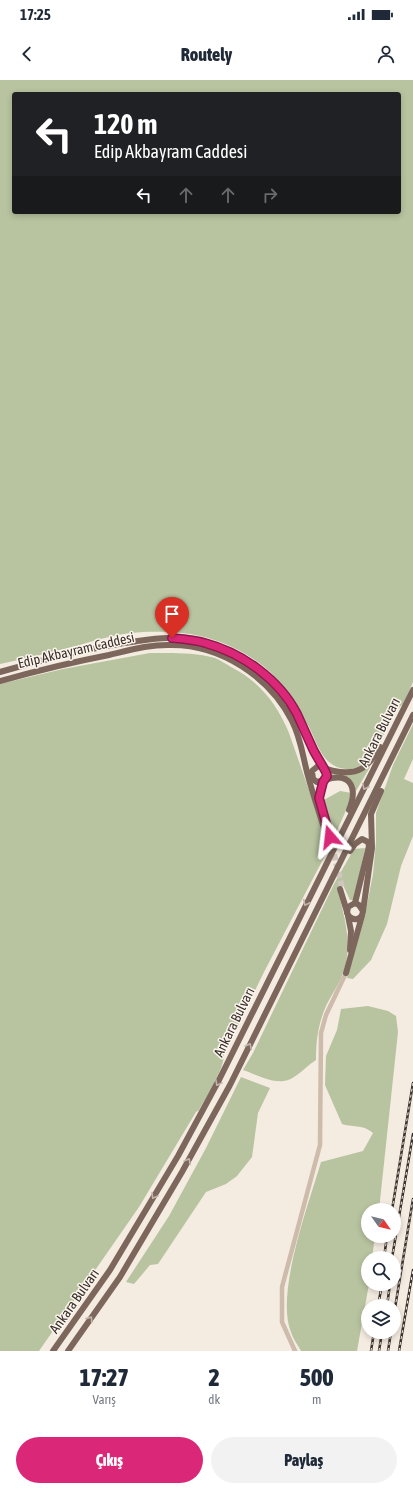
<!DOCTYPE html>
<html lang="tr">
<head>
<meta charset="utf-8">
<style>
  body { margin:0; font-family:"Asap Condensed",sans-serif; background:#f2f2f3; color:#1f2937; height:100vh; display:flex; flex-direction:column; font-size:15px; white-space:nowrap }
  * { box-sizing:border-box; margin:0 }
  p { font-size:13px; color:#747a83 }
  .icon { flex:none; width:22px; height:22px; fill:none; stroke:currentColor; stroke-width:2; stroke-linecap:round; stroke-linejoin:round }
  .map { position:relative; height:1271px; overflow:hidden }
  .panel { display:flex; flex-direction:column; background:#fff; flex:1 }
  .panel>* { flex:none }
  .top-card { position:absolute; left:12px; top:12px; width:389px; height:122px; border-radius:4px; box-shadow:0 2px 6px #0003; background:#202124; color:#fff; overflow:hidden }
  .needle { width:26px; rotate:124deg }
  .buttons { position:absolute; left:361px; top:1123px; display:grid; gap:8px }
  .buttons a { display:grid; place-items:center; width:40px; height:40px; border-radius:50%; background:#fff; box-shadow:0 2px 6px #0003; font-size:20px }
  .pin { position:absolute; display:grid; place-items:center; width:34px; height:34px; color:#fff; margin:-41px -17px; border-radius:50% 50% 50% 0; rotate:-45deg; box-shadow:0 0 4px #0007 }
  .pin .icon { rotate:45deg }
  .me { position:absolute; width:44px; margin:-22px; rotate:343deg; stroke-linejoin:round; filter:drop-shadow(0 0 3px #0008) }
  .turn { display:flex; align-items:center; gap:14px; height:84px; padding:0 16px; font-size:18px }
  .turn .icon { width:52px; height:52px; stroke-width:2.5 }
  .turn b { display:block; font-size:28px; line-height:34px }
  .lanes { display:flex; align-items:center; height:38px; padding:0 16px; background:#0003; justify-content:center; gap:20px; direction:ltr }
  .lanes .off { opacity:.35 }
  .eta { display:flex; justify-content:space-evenly; align-items:center; height:68px; text-align:center }
  .eta b { font-size:24px; font-weight:800; line-height:28px }
  .action { display:flex; gap:8px; margin-top:auto; padding:8px 16px }
  .action a { flex:1; height:46px; border-radius:24px; background:#db2777; color:#fff; font-size:16px; font-weight:800; line-height:46px; text-align:center }
  .action a+a { background:#f2f2f3; color:#1f2937 }
  .status { display:flex; justify-content:space-between; align-items:center; height:28px; padding:0 20px; background:#fff; direction:ltr }
  .status svg { height:11px; fill:currentColor }
  header { display:flex; justify-content:space-between; align-items:center; height:52px; padding:0 16px; background:#fff; font-size:18px; font-weight:800 }
  .map>svg:first-child { display:block }
  .green { fill:#b8c4a0; fill-rule:evenodd }
  .lines { fill:none; stroke-linecap:round; stroke-linejoin:round }
  .major-tunnel { stroke:#cfc6bd; stroke-width:6; stroke-dasharray:6 3; stroke-linecap:butt }
  .minor { stroke:#cdbbac; stroke-width:4.5 }
  .major { stroke:#7d675c; stroke-width:6 }
  .rail-casing { stroke:#3b302b; stroke-width:2.5 }
  .rail { stroke:#fbf5ee; stroke-width:1; stroke-dasharray:3; stroke-linecap:butt }
  .oneway { stroke:#c2b5ac }
  .route-casing { stroke:#8e194d; stroke-width:10 }
  .route { stroke:#db2777; stroke-width:7 }
  .labels { text-anchor:middle; dominant-baseline:central; stroke-width:3; stroke-linejoin:round; paint-order:stroke }
  .street-label { font-size:14px; fill:#3b302b; stroke:#fbf5ee }
</style>
</head>
<body>
<div class="status"><b>17:25</b><svg viewBox="0 0 49 12"><path d="M0 12V9h3v3zM5 12V6h3v6zM10 12V3h3v9zM15 12V0h3v12zM26 1h20v11H26zM47 4h2v5h-2z"/></svg></div>
<header><svg class="icon" aria-label="back" viewBox="0 0 24 24"><path d="M15 5l-7 7 7 7"/></svg>Routely<svg class="icon" aria-label="person" viewBox="0 0 24 24"><circle cx="12" cy="8" r="4"/><path d="M4 21q1-7 8-7t8 7"/></svg></header>
<div class="map">
<svg width="413" height="1271" viewBox="0 0 413 1271">
  <rect width="100%" height="100%" fill="#f4ebe1"/>
  <!-- green -->
  <g class="green">
    <path d="M 0,0 L 413,0 L 413,602 C 410,609 407,617 403,624 C 400,627 397,629 395,633 C 385,651 371,691 346,689 C 322,687 318,664 309,647 C 299,630 289,611 275,597 C 257,578 232,565 208,558 C 180,550 136,550 109,557 C 95,560 81,565 68,568 C 45,574 23,579 0,584 ZM 14,14 L 399,14 L 399,132 L 14,132 Z"/>
    <path d="M 150,573 C 172,573 193,572 215,578 C 220,580 226,584 231,587 C 259,601 277,624 289,653 L 327,762 L 330,757 L 322,721 L 340,711 L 352,713 L 348,726 L 330,766 L 264,892 L 224,974 C 224,990 207,1015 199,1030 L 196,1032 L 139,1127 L 39,1271 L 0,1271 L 0,604 L 63,589 Z"/>
    <path d="M 413,644 L 413,679 L 404,699 L 413,703 L 413,756 L 401,786 L 387,844 L 371,880 L 353,899 L 347,898 L 364,840 L 373,794 L 376,762 L 376,733 L 393,685 Z"/>
    <path d="M 370,687 L 356,711 L 352,701 L 330,697 L 328,691 L 354,694 Z"/>
    <path d="M 365,768 L 354,820 L 350,820 L 343,805 L 338,812 C 345,838 353,867 343,893 C 339,905 331,915 326,926 C 318,944 316,961 316,980 C 308,985 302,992 294,997 C 279,1008 258,995 243,990 L 253,973 L 334,804 L 354,769 Z"/>
    <path d="M 368,926 L 388,931 L 396,936 L 398,952 L 379,1130 L 368,1130 L 368,1156 L 375,1156 L 372,1178 L 368,1178 L 369,1204 L 357,1271 L 301,1271 C 298,1265 293,1259 291,1252 C 275,1214 309,1123 321,1082 L 363,1071 L 373,1053 C 362,1044 356,1048 342,1044 L 325,1005 L 326,976 L 337,950 L 341,929 Z"/>
    <path d="M 241,997 L 270,1008 L 258,1033 L 252,1077 L 237,1096 L 226,1104 L 206,1112 L 158,1184 L 150,1185 L 134,1204 L 126,1202 L 169,1136 L 206,1068 Z"/>
  </g>
  <g class="lines">
    <!-- major-tunnel -->
    <path class="major-tunnel" d="M 330,757 L 342,807"/>
    <!-- minor -->
    <path class="minor" d="M 295,1271 L 282,1242 L 282,1207 L 320,1065 L 321,953 L 326,935 L 346,893"/>
    <!-- major -->
    <g class="major">
      <path d="M 0,592 C 41,580 82,570 124,563 C 140,561 157,557 172,558 C 214,560 254,579 281,611 C 286,618 292,626 297,634 C 306,650 310,674 324,688"/>
      <path d="M 0,601 C 36,591 73,582 109,575 C 130,570 151,564 172,565 C 221,565 270,597 292,641 C 301,658 303,678 308,696 C 314,718 321,739 328,760"/>
      <path d="M 326,689 L 327,696 L 325,700 L 317,702 L 313,699 L 312,691 L 318,686 C 324,687 328,690 334,691 C 358,696 369,687 380,667"/>
      <path d="M 325,700 C 351,691 358,708 349,730"/>
      <path d="M 320,725 L 319,718 L 323,702"/>
      <path d="M 350,771 L 355,764 L 362,759 L 368,762 L 369,766 L 355,823"/>
      <path d="M 340,809 L 348,835 C 353,842 362,840 363,831 L 359,825 L 355,823 L 348,827 L 347,833"/>
      <path d="M 363,831 L 372,768 L 371,734 L 381,711"/>
      <path d="M 348,836 L 351,851 L 350,870"/>
      <path d="M 346,893 L 362,836"/>
      <path d="M 53,1271 L 110,1190 L 178,1076 L 219,1000 L 413,610"/>
      <path d="M 68,1271 L 120,1197 L 182,1092 L 230,1005 L 413,635"/>
    </g>
    <!-- rail casing -->
    <g class="rail-casing">
      <g id="rail">
        <path d="M 392,1130 L 413,1003"/>
        <path d="M 384,1178 L 387,1156"/>
        <path d="M 392,1178 L 413,1054"/>
        <path d="M 378,1226 L 382,1204"/>
        <path d="M 387,1226 L 390,1204"/>
        <path d="M 394,1234 L 413,1119"/>
        <path d="M 371,1271 L 374,1252"/>
        <path d="M 379,1271 L 382,1252"/>
        <path d="M 388,1271 L 391,1252"/>
        <path d="M 399,1271 L 413,1190"/>
      </g>
    </g>
    <!-- rail -->
    <use href="#rail" class="rail"/>
  </g>
  <!-- one-way arrows -->
  <defs><path id="oneway-chevron" d="M-2-3.5L2.5 0L-2 3.5" fill="none" stroke-width="1.6" stroke-linecap="round" stroke-linejoin="round"/></defs>
  <g class="oneway">
    <use href="#oneway-chevron" transform="translate(365 707) rotate(117)"/>
    <use href="#oneway-chevron" transform="translate(306 823) rotate(117)"/>
    <use href="#oneway-chevron" transform="translate(249 966) rotate(-63)"/>
    <use href="#oneway-chevron" transform="translate(218 1003) rotate(118)"/>
    <use href="#oneway-chevron" transform="translate(188 1081) rotate(-62)"/>
    <use href="#oneway-chevron" transform="translate(154 1116) rotate(121)"/>
    <use href="#oneway-chevron" transform="translate(90 1239) rotate(-55)"/>
  </g>
  <g class="lines">
    <!-- route casing -->
    <g class="route-casing">
      <path id="route" d="M 172,558 C 183,559 195,560 205,563 C 242,573 279,599 297,634 C 302,645 307,656 312,667 C 315,675 327,691 327,696 L 323,702 L 319,718 L 330,757"/>
    </g>
    <!-- route -->
    <use href="#route" class="route"/>
  </g>
  <g class="labels">
    <!-- street labels -->
    <g class="street-label">
      <text transform="translate(76 570) rotate(-13)">Edip Akbayram Caddesi</text>
      <text transform="translate(379 652) rotate(-63)">Ankara Bulvarı</text>
      <text transform="translate(234 942) rotate(-64)">Ankara Bulvarı</text>
      <text transform="translate(74 1221) rotate(-55)">Ankara Bulvarı</text>
    </g>
  </g>
</svg>
<div class="buttons">
<a><svg class="needle" viewBox="-14 -14 28 28"><path d="M0-13l5 13h-10z" fill="#e53935"/><path d="M0 13l5-13h-10z" fill="#747a83"/></svg></a>
<a><svg class="icon" aria-label="search" viewBox="0 0 24 24"><circle cx="10" cy="10" r="6"/><path d="M15 15l6 6"/></svg></a>
<a><svg class="icon" aria-label="layers" viewBox="0 0 24 24"><path d="M12 4l9 5-9 5-9-5zM3 14l9 5 9-5"/></svg></a>
</div>
<div class="pin" style="left:172px;top:558px;background:#d93025"><svg class="icon" aria-label="arrive" viewBox="0 0 24 24"><path d="M6 21V4h12l-3 4 3 4H6"/></svg></div>
<svg class="me" style="left:330px;top:757px" viewBox="-20 -20 40 40"><path d="M0-17L14 15 0 8-14 15z" fill="#db2777" stroke="#fff" stroke-width="4"/></svg>
<div class="top-card">
<div class="turn"><svg class="icon" aria-label="left" viewBox="0 0 24 24"><path d="M17 20v-9H6M10 6l-5 5 5 5"/></svg><div><b>120 m</b>Edip Akbayram Caddesi</div></div>
<div class="lanes"><svg class="icon" aria-label="left" viewBox="0 0 24 24"><path d="M17 20v-9H6M10 6l-5 5 5 5"/></svg><svg class="icon off" aria-label="ahead" viewBox="0 0 24 24"><path d="M12 20V5M6 11l6-6 6 6"/></svg><svg class="icon off" aria-label="ahead" viewBox="0 0 24 24"><path d="M12 20V5M6 11l6-6 6 6"/></svg><svg class="icon off" aria-label="right" viewBox="0 0 24 24"><path d="M7 20v-9h11M14 6l5 5-5 5"/></svg></div>
</div>
</div>
<section class="panel">
<div class="eta">
<div><b>17:27</b><p>Varış</p></div>
<div><b>2</b><p>dk</p></div>
<div><b>500</b><p>m</p></div>
</div>
<div class="action"><a>Çıkış</a><a>Paylaş</a></div>
</section>
</body>
</html>
